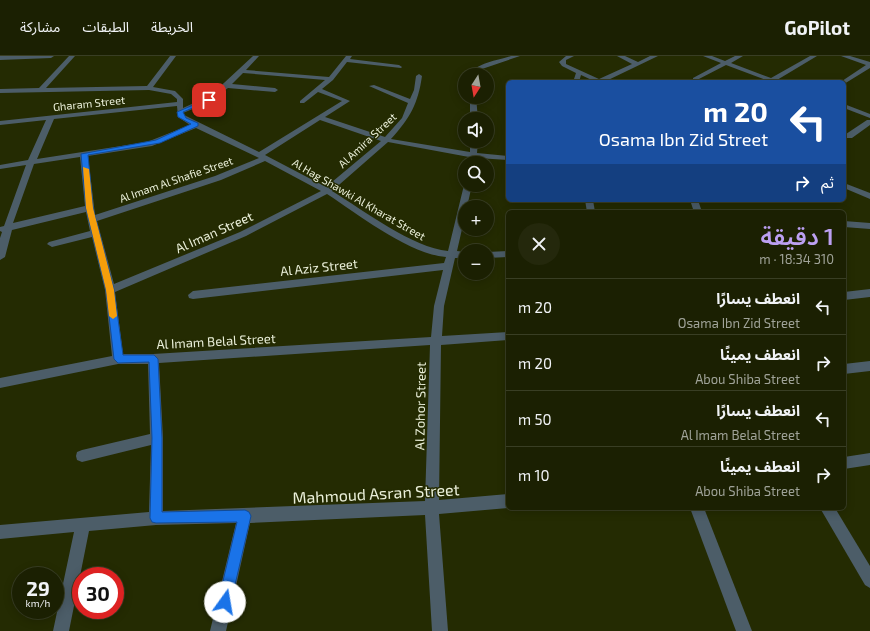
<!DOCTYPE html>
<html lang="ar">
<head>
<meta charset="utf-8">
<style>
  body { margin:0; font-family:"Exo 2","Noto Sans Arabic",sans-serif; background:#24280c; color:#f1f3f6; direction:rtl; height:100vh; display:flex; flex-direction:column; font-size:15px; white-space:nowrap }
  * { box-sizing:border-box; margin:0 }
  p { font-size:13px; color:#a0a399 }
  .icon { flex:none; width:22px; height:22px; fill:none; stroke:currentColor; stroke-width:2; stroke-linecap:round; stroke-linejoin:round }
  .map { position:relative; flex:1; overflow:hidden; direction:ltr }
  .sheet { position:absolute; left:506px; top:154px; width:340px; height:300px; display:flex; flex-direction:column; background:#1b2002; border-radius:6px; box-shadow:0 2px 10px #0003,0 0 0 1px #393e24; direction:rtl }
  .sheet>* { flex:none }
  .guide { position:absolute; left:506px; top:24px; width:340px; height:122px; border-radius:6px; box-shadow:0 2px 10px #0003,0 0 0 1px #393e24; direction:rtl; background:#1a4fa0; color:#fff; overflow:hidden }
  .needle { width:26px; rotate:191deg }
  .fabs { position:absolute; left:458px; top:12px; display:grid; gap:8px }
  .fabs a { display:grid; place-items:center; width:36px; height:36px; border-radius:50%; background:#1b2002; box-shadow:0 2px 10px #0003,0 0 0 1px #393e24; font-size:20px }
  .speed { position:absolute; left:12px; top:511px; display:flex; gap:8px; font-size:20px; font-weight:700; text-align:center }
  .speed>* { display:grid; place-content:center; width:52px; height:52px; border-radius:50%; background:#1b2002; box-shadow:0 2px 10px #0003,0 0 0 1px #393e24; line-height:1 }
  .speed small { font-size:10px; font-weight:400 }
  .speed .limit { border:6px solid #d22; background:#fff; color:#111 }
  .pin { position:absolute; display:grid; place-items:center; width:34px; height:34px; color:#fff; margin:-17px; border-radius:8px; box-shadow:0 2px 6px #0006 }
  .me { position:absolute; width:44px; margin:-22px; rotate:13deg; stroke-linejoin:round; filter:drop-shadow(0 0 3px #0008) }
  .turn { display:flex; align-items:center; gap:14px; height:84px; padding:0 12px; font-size:18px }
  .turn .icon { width:52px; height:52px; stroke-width:2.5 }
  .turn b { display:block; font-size:28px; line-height:34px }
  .then { display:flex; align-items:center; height:38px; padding:0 12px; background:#0003; gap:8px; font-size:15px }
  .round { display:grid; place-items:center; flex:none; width:42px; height:42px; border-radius:21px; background:#24280c }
  .summary { display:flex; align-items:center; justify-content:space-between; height:68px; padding:0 12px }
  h1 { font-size:24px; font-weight:600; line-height:30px; color:#bca0f2 }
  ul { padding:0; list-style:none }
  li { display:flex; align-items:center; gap:12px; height:56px; padding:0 12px; border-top:1px solid #393e24 }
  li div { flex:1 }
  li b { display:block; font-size:15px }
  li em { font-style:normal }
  header { display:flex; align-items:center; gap:24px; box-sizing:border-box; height:56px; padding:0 20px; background:#1b2002; border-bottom:1px solid #393e24 }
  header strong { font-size:19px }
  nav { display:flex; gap:22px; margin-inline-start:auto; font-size:14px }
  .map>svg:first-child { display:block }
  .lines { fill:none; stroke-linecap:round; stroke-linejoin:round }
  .minor { fill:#4c5d68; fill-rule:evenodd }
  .route { fill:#1a73e8; stroke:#114b97 }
  .slow { fill:#f59e0b }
  .labels { text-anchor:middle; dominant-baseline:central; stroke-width:3; stroke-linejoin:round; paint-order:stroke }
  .far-street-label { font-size:11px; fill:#eaefd9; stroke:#242b02 }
  .street-label { font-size:13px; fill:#eaefd9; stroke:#242b02 }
  .near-street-label { font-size:16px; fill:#eaefd9; stroke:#242b02 }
</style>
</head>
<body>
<header>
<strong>GoPilot</strong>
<nav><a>الخريطة</a><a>الطبقات</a><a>مشاركة</a></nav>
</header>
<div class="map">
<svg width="870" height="575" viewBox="0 0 870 575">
  <rect width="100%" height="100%" fill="#242b02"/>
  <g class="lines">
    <!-- minor -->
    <g class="minor">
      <path d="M 0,0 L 54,0 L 51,2 L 0,4 Z"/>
      <path d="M 69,0 L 75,0 L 46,32 L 147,30 L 170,0 L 176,0 L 153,31 L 175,35 L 183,43 L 183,52 L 211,39 L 253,0 L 259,0 L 246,14 L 329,21 L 346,0 L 352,0 L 350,3 L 399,9 L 402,11 L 401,12 L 347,6 L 333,24 L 322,33 L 350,45 L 325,61 L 385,81 L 402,62 L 408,47 L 369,30 L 374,29 L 410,43 L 414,34 L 416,20 L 419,18 L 422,20 C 418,48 410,62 391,83 L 470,96 L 470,85 L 478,85 L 477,97 L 508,100 L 508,104 L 477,102 L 477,107 L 469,107 L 469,101 L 388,86 L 332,135 C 363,154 413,192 448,195 L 464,129 L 465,127 L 465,129 L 472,129 L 467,151 L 465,151 L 465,160 L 457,195 L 465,196 L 465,202 L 455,202 L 444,250 L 442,280 L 508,276 L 508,284 L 441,289 L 439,444 L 508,438 L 508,452 L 439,458 L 448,575 L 432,575 L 425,459 L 250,467 L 226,575 L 210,575 L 236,467 L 156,469 L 89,475 L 69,575 L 53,575 L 74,476 L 0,483 L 0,469 L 149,456 L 151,389 L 82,406 L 77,404 L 76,400 L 77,396 L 82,394 L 150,378 L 148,308 L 118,308 L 0,332 L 0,322 L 112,300 L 105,234 L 92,181 L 52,191 L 47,188 L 49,186 L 90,175 L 86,156 L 12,174 L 5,201 L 0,204 L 0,182 L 2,176 L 0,175 L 0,171 L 4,170 L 26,109 L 0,113 L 0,109 L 28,104 L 46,64 L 0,69 L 0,65 L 177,46 L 177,43 L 171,38 L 149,34 L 0,37 L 0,33 L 39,32 ZM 243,17 L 325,24 L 300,45 L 300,47 L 304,47 L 318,36 L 342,45 L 259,96 L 184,59 L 183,57 L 207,47 L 228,32 L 275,36 L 278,34 L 275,32 L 232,28 ZM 177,50 L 178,61 L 190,69 L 147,86 L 37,103 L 54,63 ZM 320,64 L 381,85 L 326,131 L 265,99 ZM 196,72 L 259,102 L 215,120 L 95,159 L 88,100 L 152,90 ZM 80,101 L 85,150 L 13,167 L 34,108 ZM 265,105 L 321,135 L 240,176 L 114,228 L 97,165 L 221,124 ZM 327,138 C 359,159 409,198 446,201 L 444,207 L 193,235 L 188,239 L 189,242 L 193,243 L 443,214 L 434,250 L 431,281 L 153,298 L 123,298 L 115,236 L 246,180 ZM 430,289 L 425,445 L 163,455 L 163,382 L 159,307 Z"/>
      <path d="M 511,0 L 520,0 L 482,13 L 478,16 L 477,19 L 471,19 C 474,7 500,4 511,0 Z"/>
      <path d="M 566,0 L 574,0 L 566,4 L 566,8 L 599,23 L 632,8 L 617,0 L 625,0 L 638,6 L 650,0 L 658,0 L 604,26 L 596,26 L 581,19 L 579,26 L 573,26 L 576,17 L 562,10 L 559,6 Z"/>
      <path d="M 703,0 L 712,0 L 725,5 L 735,0 L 743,0 L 731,7 L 771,22 L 810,0 L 817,0 L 777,24 L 780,26 L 765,26 L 766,24 L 726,9 L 697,24 L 693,24 L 693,22 L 721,7 Z"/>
      <path d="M 841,0 L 850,0 L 870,6 L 870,12 L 844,28 L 844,26 L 841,26 L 842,25 L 866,9 Z"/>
      <path d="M 470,41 L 476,41 L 478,63 L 470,63 Z"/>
      <path d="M 844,48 L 870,58 L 870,62 L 844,52 Z"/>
      <path d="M 867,64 L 870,64 L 870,69 L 852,82 L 846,82 L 846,78 Z"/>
      <path d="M 844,127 L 870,137 L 870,143 L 844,132 Z"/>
      <path d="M 585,144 L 593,144 L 595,156 L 587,156 Z"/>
      <path d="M 690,144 L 698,144 L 702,156 L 694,156 Z"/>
      <path d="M 844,165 L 870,167 L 870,173 L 844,171 Z"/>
      <path d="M 508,195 L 508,201 L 487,202 L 487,196 Z"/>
      <path d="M 870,233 L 870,241 L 844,244 L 844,236 Z"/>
      <path d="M 870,305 L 870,315 L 844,318 L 844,308 Z"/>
      <path d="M 870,397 L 870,409 L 844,413 L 844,401 Z"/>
      <path d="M 690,452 L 704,452 L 752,575 L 736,575 Z"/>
      <path d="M 820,452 L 835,452 L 870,510 L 870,532 L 865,529 Z"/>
    </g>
  </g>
  <!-- route -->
  <path class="route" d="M 207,43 L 212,44 L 183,56 L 186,62 L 198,67 L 198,70 L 160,87 L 88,99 L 93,152 L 114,234 L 123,299 L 154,299 L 158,303 L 162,382 L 162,456 L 245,454 L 249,456 L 251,460 L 231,546 L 229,551 L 225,553 L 220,551 L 218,546 L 237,466 L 156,467 L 152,466 L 150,462 L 152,382 L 149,306 L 118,307 L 114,303 L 106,234 L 86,152 L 81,98 L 156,84 L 191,68 L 178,61 L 177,56 Z"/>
  <!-- slow -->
  <path class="slow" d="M 83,111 L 89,113 L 93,152 L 114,234 L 117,260 L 113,263 L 109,260 L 106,234 L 86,152 Z"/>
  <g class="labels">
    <!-- far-street labels -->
    <g class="far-street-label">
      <text transform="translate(89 47) rotate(-6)">Gharam Street</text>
      <text transform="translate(367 84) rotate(-43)">Al Amira Street</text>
      <text transform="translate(176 123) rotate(-19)">Al Imam Al Shafie Street</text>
      <text transform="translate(359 143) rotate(30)">Al Hag Shawki Al Kharat Street</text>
    </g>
    <!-- street labels -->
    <g class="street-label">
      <text transform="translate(214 176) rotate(-24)">Al Iman Street</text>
      <text transform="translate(319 211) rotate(-6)">Al Aziz Street</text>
      <text transform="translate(216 285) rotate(-3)">Al Imam Belal Street</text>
      <text transform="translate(420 350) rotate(-89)">Al Zohor Street</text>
    </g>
    <!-- near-street labels -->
    <g class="near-street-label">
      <text transform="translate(376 437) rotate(-3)">Mahmoud Asran Street</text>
    </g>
  </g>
</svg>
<div class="fabs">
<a><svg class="needle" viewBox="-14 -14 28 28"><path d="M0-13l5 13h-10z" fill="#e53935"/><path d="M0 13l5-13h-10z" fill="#a0a399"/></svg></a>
<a><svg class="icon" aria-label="sound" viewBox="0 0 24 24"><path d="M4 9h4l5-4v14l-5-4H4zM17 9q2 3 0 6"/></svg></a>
<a><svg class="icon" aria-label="search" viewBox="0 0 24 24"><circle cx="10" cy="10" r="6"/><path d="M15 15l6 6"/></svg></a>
<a>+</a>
<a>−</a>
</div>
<div class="speed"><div>29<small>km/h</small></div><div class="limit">30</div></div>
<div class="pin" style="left:209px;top:44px;background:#d93025"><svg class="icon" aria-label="arrive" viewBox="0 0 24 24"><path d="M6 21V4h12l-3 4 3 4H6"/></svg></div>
<svg class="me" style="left:225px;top:546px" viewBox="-20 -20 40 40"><circle r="19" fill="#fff"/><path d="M0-13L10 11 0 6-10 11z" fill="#1a73e8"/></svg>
<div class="guide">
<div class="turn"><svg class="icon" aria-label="left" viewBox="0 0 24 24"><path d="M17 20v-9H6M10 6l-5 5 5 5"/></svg><div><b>20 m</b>Osama Ibn Zid Street</div></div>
<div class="then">ثم<svg class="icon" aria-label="right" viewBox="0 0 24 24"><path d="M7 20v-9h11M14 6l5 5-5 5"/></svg></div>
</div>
<section class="sheet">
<div class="summary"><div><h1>1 دقيقة</h1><p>310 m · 18:34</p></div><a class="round"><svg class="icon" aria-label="close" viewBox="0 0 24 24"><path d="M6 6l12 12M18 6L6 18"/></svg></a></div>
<ul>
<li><svg class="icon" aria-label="left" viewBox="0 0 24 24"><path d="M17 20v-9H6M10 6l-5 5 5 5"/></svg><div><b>انعطف يسارًا</b><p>Osama Ibn Zid Street</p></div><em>20 m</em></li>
<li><svg class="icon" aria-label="right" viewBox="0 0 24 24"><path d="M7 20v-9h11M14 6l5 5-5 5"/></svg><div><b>انعطف يمينًا</b><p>Abou Shiba Street</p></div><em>20 m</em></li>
<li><svg class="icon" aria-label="left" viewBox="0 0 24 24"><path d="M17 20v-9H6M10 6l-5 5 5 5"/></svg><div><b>انعطف يسارًا</b><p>Al Imam Belal Street</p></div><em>50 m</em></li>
<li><svg class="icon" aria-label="right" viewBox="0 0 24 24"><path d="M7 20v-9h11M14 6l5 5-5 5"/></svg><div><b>انعطف يمينًا</b><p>Abou Shiba Street</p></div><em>10 m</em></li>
</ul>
</section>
</div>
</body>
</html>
